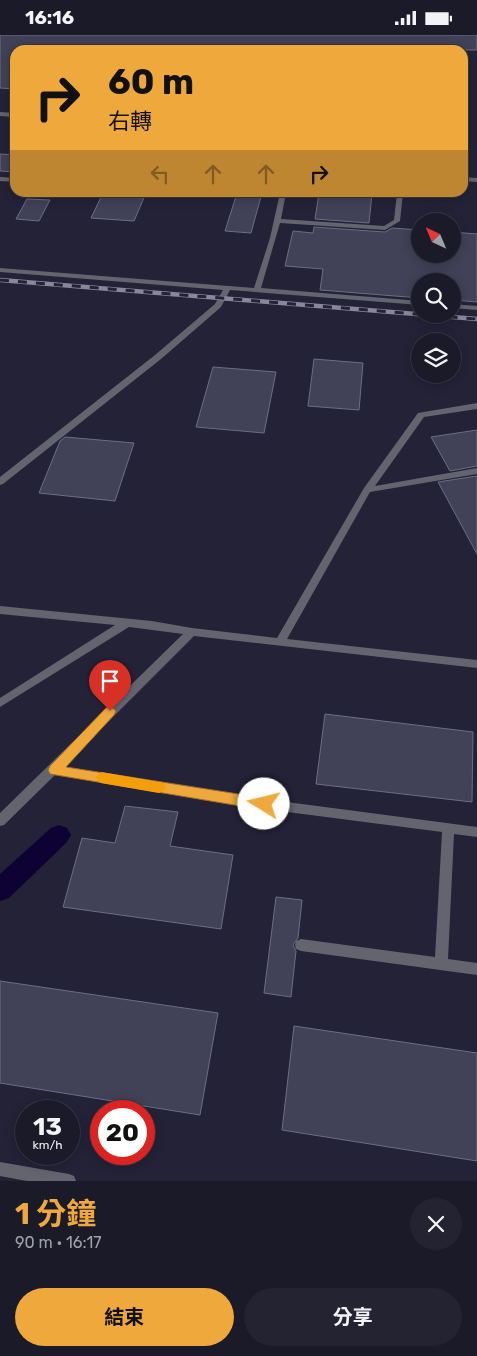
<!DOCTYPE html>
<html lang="zh-TW">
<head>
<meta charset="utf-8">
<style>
  body { margin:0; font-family:Rubik,"Noto Sans TC",sans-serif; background:#232331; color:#f1f3f6; height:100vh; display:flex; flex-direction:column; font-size:19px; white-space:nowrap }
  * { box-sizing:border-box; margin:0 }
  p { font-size:16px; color:#9fa1a8 }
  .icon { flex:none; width:28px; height:28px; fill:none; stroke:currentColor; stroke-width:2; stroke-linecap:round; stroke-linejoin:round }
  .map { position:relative; height:1146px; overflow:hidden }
  .drawer { display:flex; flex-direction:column; background:#1a1a29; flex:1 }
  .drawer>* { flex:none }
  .hud { position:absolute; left:10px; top:10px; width:458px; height:152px; border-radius:15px; box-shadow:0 2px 12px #0003,0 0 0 1px #383846; background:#eea83c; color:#111; overflow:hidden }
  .needle { width:32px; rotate:316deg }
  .buttons { position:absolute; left:411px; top:178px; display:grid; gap:10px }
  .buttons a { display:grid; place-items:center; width:50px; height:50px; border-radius:50%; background:#1a1a29; box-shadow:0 2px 12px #0003,0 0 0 1px #383846; font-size:25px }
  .speed { position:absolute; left:15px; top:1065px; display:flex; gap:10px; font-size:25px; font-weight:700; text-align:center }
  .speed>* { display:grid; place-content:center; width:65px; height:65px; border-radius:50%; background:#1a1a29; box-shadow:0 2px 12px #0003,0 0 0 1px #383846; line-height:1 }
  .speed small { font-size:12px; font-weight:400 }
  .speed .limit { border:8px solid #d22; background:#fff; color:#111 }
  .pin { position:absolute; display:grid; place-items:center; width:42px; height:42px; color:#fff; margin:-51px -21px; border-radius:50% 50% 50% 0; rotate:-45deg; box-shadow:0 0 5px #0007 }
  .pin .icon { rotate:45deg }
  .me { position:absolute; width:55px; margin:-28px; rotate:279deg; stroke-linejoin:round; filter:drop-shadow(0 0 4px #0008) }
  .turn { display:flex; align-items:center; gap:18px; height:105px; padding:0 15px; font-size:22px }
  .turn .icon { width:65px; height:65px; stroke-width:2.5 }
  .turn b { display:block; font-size:35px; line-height:42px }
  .lanes { display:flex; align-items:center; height:48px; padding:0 15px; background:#0003; justify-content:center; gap:25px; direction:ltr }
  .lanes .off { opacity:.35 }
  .round { display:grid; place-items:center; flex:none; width:52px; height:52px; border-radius:26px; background:#232331 }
  .summary { display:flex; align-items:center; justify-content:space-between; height:85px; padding:0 15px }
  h1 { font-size:30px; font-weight:700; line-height:38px; color:#eea83c }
  .cta { display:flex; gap:10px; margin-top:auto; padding:10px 15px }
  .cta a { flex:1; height:58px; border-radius:30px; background:#eea83c; color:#111; font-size:20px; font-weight:700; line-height:58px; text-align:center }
  .cta a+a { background:#232331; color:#f1f3f6 }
  .status { display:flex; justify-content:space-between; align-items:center; height:35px; padding:0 25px; background:#1a1a29; direction:ltr }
  .status svg { height:14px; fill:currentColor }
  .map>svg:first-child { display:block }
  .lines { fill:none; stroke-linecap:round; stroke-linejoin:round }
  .canal { fill:#0d0233; fill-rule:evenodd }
  .building { fill:#414157; stroke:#6d6d85 }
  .service { fill:#64646f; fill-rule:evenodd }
  .rail-casing { stroke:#889; stroke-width:4.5 }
  .rail { stroke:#232237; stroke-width:3; stroke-dasharray:9; stroke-linecap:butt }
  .route { fill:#eea83c; stroke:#9b6d27 }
  .slow { fill:#f59e0b }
</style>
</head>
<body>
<div class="status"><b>16:16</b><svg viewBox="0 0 49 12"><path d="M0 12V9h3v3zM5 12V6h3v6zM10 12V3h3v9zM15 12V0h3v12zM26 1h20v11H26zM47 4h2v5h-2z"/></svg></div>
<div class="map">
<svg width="477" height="1146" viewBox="0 0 477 1146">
  <rect width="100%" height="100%" fill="#232237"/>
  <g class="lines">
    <!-- canal -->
    <path class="canal" d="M 59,790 L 67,793 L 71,800 L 67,807 L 9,863 L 0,866 L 0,839 L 51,793 Z"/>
  </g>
  <!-- building -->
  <g class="building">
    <path d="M 0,0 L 477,0 L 477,15 L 15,15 L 15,54 L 0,53 Z"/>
    <path d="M 0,119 L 15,120 L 15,137 L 0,136 Z"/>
    <path d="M 103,158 L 146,158 L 134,186 L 91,183 Z"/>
    <path d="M 237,158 L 262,158 L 251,198 L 225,196 Z"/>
    <path d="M 319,158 L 372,158 L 369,188 L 315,184 Z"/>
    <path d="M 27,164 L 50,165 L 39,186 L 16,184 Z"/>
    <path d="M 314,192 L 385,197 L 392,193 L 420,195 L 420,219 L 452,219 L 452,197 L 477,199 L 477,267 L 452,265 L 452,246 L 420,246 L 420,263 L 320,255 L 323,234 L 285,231 L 293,196 L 313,198 Z"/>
    <path d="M 314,324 L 363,328 L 359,375 L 308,371 Z"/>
    <path d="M 213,332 L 276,337 L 264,398 L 196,392 Z"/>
    <path d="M 477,395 L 477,431 L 450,436 L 431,402 Z"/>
    <path d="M 65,402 L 134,408 L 115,466 L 39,458 L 60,406 Z"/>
    <path d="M 477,441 L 477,519 L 438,447 Z"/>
    <path d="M 325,679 L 473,697 L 472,767 L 316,749 Z"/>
    <path d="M 125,771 L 178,777 L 170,811 L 233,820 L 221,894 L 63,872 L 82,803 L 115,808 Z"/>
    <path d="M 276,862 L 302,865 L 298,903 L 293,910 L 296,916 L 291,962 L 264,958 Z"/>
    <path d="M 0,946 L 218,978 L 200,1080 L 0,1048 Z"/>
    <path d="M 294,991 L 477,1018 L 477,1126 L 282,1095 Z"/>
  </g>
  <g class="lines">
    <!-- service -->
    <g class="service">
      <path d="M 0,77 L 15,78 L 15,82 L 0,81 Z"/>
      <path d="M 0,142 L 15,143 L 15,147 L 0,146 Z"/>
      <path d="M 462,142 L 477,143 L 477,147 L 462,146 Z"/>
      <path d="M 280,158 L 286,158 L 281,184 L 384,191 L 394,185 L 397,158 L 403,158 L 400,186 L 385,195 L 280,188 L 261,253 L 420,266 L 420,270 L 230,255 L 221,272 L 161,324 L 3,449 L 0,450 L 0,442 L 155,320 L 215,269 L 223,255 L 0,237 L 0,233 L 254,253 L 270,203 Z"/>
      <path d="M 452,269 L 477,271 L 477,275 L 452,273 Z"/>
      <path d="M 477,368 L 477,374 L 424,382 L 375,451 L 477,433 L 477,439 L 370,457 L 287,604 L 477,625 L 477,633 L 194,601 L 63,732 L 264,764 L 477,792 L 477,802 L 454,799 L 448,924 L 477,928 L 477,940 L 301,916 L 296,914 L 295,910 L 296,906 L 301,904 L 435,922 L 442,797 L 264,774 L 55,740 L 4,790 L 0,791 L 0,778 L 183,599 L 129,592 L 0,672 L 0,663 L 115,590 L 0,579 L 0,571 L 152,586 L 192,593 L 277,603 L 364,453 L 418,378 Z"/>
      <path d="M 0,1127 L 69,1139 L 74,1141 L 76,1146 L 27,1146 L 0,1141 Z"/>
    </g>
    <!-- rail casing -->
    <g class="rail-casing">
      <path id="rail" d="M 0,245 L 477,284"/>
    </g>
    <!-- rail -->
    <use href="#rail" class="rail"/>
  </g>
  <!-- route -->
  <path class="route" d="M 110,671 L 116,676 L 114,680 L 66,732 L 264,763 L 269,765 L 270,769 L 269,773 L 264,775 L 50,739 L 48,735 L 50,731 L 106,673 Z"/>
  <!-- slow -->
  <path class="slow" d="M 101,737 L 159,747 L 164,748 L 166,752 L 164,756 L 159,758 L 101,748 L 95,743 Z"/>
</svg>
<div class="buttons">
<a><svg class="needle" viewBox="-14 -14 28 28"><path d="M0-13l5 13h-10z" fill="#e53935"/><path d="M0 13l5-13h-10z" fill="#9fa1a8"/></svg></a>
<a><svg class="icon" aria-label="search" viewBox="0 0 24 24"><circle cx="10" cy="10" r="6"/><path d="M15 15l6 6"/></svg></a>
<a><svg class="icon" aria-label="layers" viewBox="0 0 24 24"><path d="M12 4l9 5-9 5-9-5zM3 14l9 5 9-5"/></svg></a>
</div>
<div class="speed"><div>13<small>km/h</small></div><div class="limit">20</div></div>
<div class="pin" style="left:110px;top:676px;background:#d93025"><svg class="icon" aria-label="arrive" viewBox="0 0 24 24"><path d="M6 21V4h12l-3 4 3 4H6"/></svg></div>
<svg class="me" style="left:264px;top:769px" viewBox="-20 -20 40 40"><circle r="19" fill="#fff"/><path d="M0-13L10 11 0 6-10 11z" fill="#eea83c"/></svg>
<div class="hud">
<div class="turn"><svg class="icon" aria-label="right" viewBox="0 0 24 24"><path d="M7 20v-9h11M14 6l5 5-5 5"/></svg><div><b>60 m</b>右轉</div></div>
<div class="lanes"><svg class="icon off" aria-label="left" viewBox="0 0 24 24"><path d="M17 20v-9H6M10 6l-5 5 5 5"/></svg><svg class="icon off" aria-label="ahead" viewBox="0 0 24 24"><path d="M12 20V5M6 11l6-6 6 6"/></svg><svg class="icon off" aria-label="ahead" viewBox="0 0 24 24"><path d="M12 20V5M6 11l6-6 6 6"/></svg><svg class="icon" aria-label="right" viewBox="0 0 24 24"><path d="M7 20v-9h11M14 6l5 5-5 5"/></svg></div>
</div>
</div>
<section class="drawer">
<div class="summary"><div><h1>1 分鐘</h1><p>90 m · 16:17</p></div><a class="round"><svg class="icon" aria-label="close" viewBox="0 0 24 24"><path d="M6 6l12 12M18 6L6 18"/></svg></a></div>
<div class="cta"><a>結束</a><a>分享</a></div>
</section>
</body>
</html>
